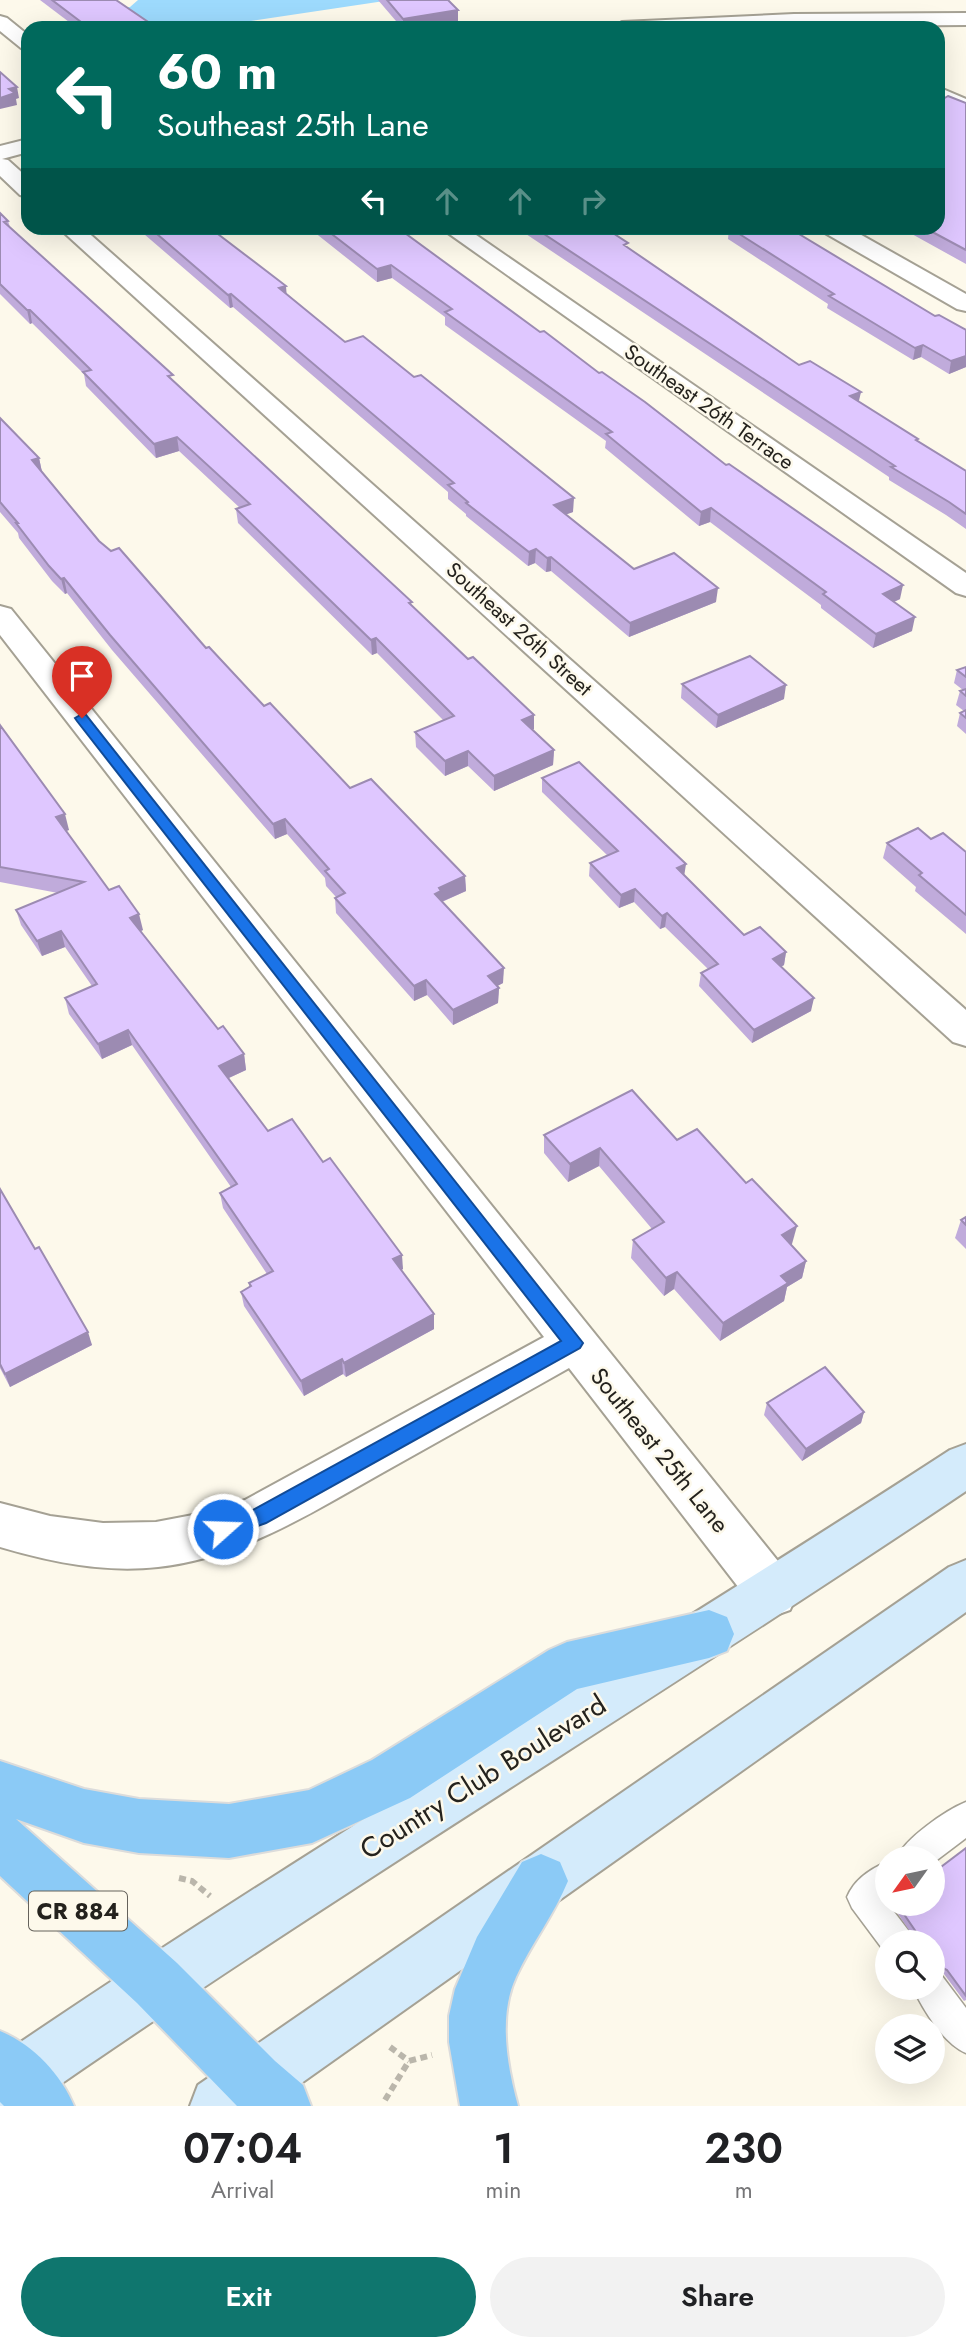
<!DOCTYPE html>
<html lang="en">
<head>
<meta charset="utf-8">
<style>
  body { margin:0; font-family:Jost,sans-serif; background:#f2f2f2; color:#202124; height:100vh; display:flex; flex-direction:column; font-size:26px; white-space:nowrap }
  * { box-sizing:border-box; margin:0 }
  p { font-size:23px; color:#757577 }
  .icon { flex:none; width:38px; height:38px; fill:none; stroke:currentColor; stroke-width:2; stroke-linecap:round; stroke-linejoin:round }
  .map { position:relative; height:2106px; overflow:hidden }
  .details { display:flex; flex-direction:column; background:#fff; flex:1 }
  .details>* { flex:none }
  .hud { position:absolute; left:21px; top:21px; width:924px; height:214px; border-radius:21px; box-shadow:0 7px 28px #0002; background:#00695c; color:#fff; overflow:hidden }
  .needle { width:46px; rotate:237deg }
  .tools { position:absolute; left:875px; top:1846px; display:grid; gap:14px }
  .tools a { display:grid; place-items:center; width:70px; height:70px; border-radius:50%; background:#fff; box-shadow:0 7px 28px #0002; font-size:35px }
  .pin { position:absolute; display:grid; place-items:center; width:60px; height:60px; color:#fff; margin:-72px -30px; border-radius:50% 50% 50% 0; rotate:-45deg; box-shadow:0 0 7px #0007 }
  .pin .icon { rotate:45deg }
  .me { position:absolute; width:77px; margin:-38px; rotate:70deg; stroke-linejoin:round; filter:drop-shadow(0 0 5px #0008) }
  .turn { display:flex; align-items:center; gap:24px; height:147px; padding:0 21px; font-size:32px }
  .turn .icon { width:91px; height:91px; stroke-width:2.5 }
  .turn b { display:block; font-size:49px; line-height:60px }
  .lanes { display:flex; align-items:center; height:66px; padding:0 21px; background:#0003; justify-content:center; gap:35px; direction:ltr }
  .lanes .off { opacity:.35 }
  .eta { display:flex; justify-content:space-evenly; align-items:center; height:119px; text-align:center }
  .eta b { font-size:42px; font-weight:600; line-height:49px }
  .action { display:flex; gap:14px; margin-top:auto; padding:14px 21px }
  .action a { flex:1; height:80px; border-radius:42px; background:#0f766e; color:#fff; font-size:28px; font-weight:600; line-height:80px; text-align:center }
  .action a+a { background:#f2f2f2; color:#202124 }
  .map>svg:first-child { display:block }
  .water { fill:#9ddafd }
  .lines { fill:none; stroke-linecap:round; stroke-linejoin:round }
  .service-casing { stroke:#a5a194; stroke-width:3 }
  .minor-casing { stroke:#a5a194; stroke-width:4 }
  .tertiary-casing { stroke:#a5a194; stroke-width:4 }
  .secondary-casing { stroke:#a5a194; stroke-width:4 }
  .trunk-casing { stroke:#dcdcdb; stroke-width:4 }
  .path { stroke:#bab6ab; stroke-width:6; stroke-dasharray:7 4.5; stroke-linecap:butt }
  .service { fill:#fff; fill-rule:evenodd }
  .minor { fill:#fff; fill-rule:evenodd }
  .tertiary { fill:#fff; fill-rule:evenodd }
  .secondary { fill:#d4ebfb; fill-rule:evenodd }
  .trunk { fill:#8bcaf6; fill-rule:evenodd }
  .wall { fill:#c0abdb }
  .shaded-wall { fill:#9c8bb2 }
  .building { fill:#dfc7ff; stroke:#9c8bb2; stroke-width:2 }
  .route { fill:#1a73e8; stroke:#114b97; stroke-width:2 }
  .labels { text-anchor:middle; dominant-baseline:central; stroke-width:5; stroke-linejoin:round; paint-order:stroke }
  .far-street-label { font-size:21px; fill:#24221d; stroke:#fdf9eb }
  .shield { fill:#fdf9eb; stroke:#65625b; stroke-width:2 }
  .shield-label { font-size:23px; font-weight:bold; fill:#24221d }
  .street-label { font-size:24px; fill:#24221d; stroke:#fdf9eb }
  .near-street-label { font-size:28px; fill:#24221d; stroke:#fdf9eb }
</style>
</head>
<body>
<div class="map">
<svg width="966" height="2106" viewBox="0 0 966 2106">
  <rect width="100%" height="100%" fill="#fdf9eb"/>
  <!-- water -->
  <path class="water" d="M 138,0 L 391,0 L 205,28 L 184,28 L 162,23 L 127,28 L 41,28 L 130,7 Z"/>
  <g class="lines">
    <!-- service casing -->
    <g class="service-casing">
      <g id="service">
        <path d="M 966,1802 L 966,1838 L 933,1863 L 933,1858 L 897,1858 C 904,1839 946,1810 966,1802 Z"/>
        <path d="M 887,1862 L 887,1898 L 885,1900 L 908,1930 L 912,1942 L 887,1942 L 887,1955 L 852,1908 L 847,1897 C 854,1880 870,1869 887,1862 Z"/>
        <path d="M 933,1972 L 942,1976 L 966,2008 L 966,2053 C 944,2044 923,2010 913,1988 L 933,1988 Z"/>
      </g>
    </g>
    <!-- minor casing -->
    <g class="minor-casing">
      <g id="minor">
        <path d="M 938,87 L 966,99 L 966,113 L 938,101 Z"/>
        <path d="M 28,139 L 28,152 L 2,159 L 8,160 L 28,178 L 28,197 L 20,195 L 0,176 L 0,146 Z"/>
        <path d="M 59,228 L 83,228 L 966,1010 L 966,1046 L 953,1042 Z"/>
        <path d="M 441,228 L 466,228 L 966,573 L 966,596 L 956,593 Z"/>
        <path d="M 822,228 L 849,228 L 966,294 L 966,311 L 957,309 L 825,233 Z"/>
        <path d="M 0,606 L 11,609 L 790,1576 L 797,1593 L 790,1610 L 773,1616 L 756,1610 L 569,1368 C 507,1403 444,1438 382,1473 C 311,1513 241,1558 158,1567 C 104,1573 51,1562 0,1547 L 0,1503 L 50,1516 L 103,1523 L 156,1522 L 214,1511 L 245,1500 L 544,1337 L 0,635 Z"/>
      </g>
    </g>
    <!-- tertiary casing -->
    <g class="tertiary-casing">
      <g id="tertiary">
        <path d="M 966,13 L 966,25 L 613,28 L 622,22 L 794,14 Z"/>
        <path d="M 0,16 L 7,18 L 28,35 L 28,50 L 21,48 L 0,31 Z"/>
      </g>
    </g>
    <!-- secondary casing -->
    <g class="secondary-casing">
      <g id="secondary">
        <path d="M 966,1444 L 966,1491 C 656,1700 335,1893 29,2106 L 0,2106 L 0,2056 C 310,1845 635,1655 950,1450 Z"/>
        <path d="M 966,1560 L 966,1612 L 269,2106 L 190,2106 L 198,2085 L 949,1567 Z"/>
      </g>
    </g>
    <!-- trunk casing -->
    <g class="trunk-casing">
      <g id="trunk">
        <path d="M 709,1610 L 727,1617 L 734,1634 L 727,1651 L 709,1658 L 577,1689 L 410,1798 L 312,1843 L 229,1858 L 139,1853 L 84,1843 L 16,1819 L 177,1963 L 275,2061 L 303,2085 L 311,2106 L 237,2106 L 137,2003 L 0,1876 L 0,1761 L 84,1789 L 139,1799 L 229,1804 L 309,1790 L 372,1760 L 549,1650 L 567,1642 Z"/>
        <path d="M 541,1854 L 560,1862 L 568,1881 C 554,1915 531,1944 516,1977 C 498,2016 507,2066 518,2106 L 460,2106 L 449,2042 L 449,2016 L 455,1989 L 477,1937 L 522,1862 Z"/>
        <path d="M 0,2031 C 32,2044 61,2074 74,2106 L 4,2106 L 0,2102 Z"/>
      </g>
    </g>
    <!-- path -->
    <g class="path">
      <path d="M 179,1878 L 192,1881 L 210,1896"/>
      <path d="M 390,2047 L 409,2061"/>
      <path d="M 385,2100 L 409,2061 L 432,2055"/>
    </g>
    <!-- service -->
    <use href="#service" class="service"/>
    <!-- minor -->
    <use href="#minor" class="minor"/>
    <!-- tertiary -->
    <use href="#tertiary" class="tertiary"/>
    <!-- secondary -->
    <use href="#secondary" class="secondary"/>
    <!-- trunk -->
    <use href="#trunk" class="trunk"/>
  </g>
  <!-- wall -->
  <g class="wall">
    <path d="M 40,0 L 116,0 L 157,28 L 77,28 Z"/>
    <path d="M 378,0 L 448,0 L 458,10 L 458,21 L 414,28 L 402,28 Z"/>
    <path d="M 966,103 L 966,264 L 901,228 L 938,228 Z"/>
    <path d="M 0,213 L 8,221 L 10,227 L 412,605 L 534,729 L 532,730 L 554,750 L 553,765 L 494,791 L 468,766 L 445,776 L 416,747 L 415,732 L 444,721 L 377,653 L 372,655 L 238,523 L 236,509 L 240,508 L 179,451 L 156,458 L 86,386 L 84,374 L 32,323 L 30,324 L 0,294 Z"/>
    <path d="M 137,228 L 210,228 L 286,286 L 286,293 L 345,342 L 573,512 L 566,514 L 634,569 L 716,602 L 629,637 L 551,571 L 546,572 L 535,563 L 528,566 L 466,516 L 466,514 L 448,499 L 448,492 L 233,307 L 230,308 Z"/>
    <path d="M 309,228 L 398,228 L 540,332 L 599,373 L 726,465 L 900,599 L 894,602 L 912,631 L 873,648 L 821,608 L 821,605 L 710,522 L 699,526 L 605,448 L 606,441 L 445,325 L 445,317 L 392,278 L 377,282 Z"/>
    <path d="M 517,228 L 605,228 L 628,248 L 799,365 L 859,402 L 918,441 L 966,471 L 966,529 L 946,515 L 889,480 L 889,477 Z"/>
    <path d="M 729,228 L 966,330 L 966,367 L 949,374 L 921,357 L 913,360 L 827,308 L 828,304 L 728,239 Z"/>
    <path d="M 0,418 L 39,458 L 42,472 L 99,541 L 206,648 L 350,788 L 465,876 L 466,891 L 442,902 L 503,983 L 497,986 L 499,988 L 498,1003 L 453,1025 L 427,995 L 414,1001 L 336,913 L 335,898 L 336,897 L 326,886 L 325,878 L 287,834 L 275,839 L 112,650 L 67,593 L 65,594 L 52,581 L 19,538 L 18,533 L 0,512 Z"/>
    <path d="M 966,667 L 966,734 L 957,726 L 960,713 L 964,711 L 956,705 L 960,691 L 963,690 L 954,683 L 957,670 Z"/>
    <path d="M 682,684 L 784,699 L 716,728 L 681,698 Z"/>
    <path d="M 0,725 L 69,830 L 66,831 L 109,890 L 143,930 L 141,931 L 218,1029 L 244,1054 L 246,1070 L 229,1078 L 268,1131 L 403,1269 L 401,1270 L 434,1314 L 434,1329 L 346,1377 L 343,1374 L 304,1396 L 244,1306 L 241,1292 L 249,1287 L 249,1283 L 267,1274 L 223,1208 L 220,1193 L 231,1187 L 132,1045 L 102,1059 L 69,1014 L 65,998 L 92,986 L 65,947 L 42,956 L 21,925 L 16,910 L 58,893 L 0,882 Z"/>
    <path d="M 542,778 L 685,876 L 744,935 L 786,952 L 784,965 L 781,967 L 811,1011 L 752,1043 L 699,986 L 701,973 L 708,969 L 665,927 L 660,929 L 634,902 L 619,908 L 589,876 L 590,863 L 607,855 L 542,792 Z"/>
    <path d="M 931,839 L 966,852 L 966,934 L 915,891 L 916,887 L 883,858 L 887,843 Z"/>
    <path d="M 544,1135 L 677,1140 L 792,1244 L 791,1245 L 806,1261 L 802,1278 L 787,1287 L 784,1301 L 720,1341 L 674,1289 L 664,1296 L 631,1258 L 633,1240 L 652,1229 L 599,1166 L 568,1182 L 544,1153 Z"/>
    <path d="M 0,1189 L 92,1345 L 10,1387 L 0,1368 Z"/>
    <path d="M 966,1217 L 966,1249 L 955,1238 L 961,1220 Z"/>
    <path d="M 767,1403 L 864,1412 L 861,1423 L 802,1461 L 764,1415 Z"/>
    <path d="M 966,1848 L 966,2000 L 964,2001 L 944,1974 L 936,1970 L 933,1966 L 933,1942 L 917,1942 L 892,1905 L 893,1904 L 933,1904 Z"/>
  </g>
  <!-- shaded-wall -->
  <g class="shaded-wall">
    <path d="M 458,10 L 458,21 L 414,28 L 403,28 L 403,19 Z"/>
    <path d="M 17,87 L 19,98 L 16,99 L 17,105 L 0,109 L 0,98 L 9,89 Z"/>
    <path d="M 391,265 L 392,278 L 377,282 L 377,269 Z"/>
    <path d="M 286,286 L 287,299 L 279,288 Z"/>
    <path d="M 231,294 L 233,307 L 230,308 L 228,295 Z"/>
    <path d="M 27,310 L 30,310 L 32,323 L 30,324 Z"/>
    <path d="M 923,345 L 921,357 L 913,360 L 915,348 Z"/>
    <path d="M 966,356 L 966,367 L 949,374 L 951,361 Z"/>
    <path d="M 861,392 L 858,405 L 850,396 Z"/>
    <path d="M 177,437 L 179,451 L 156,458 L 154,444 Z"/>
    <path d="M 39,458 L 42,472 L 32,460 Z"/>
    <path d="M 574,498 L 573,512 L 554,519 L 554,505 Z"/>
    <path d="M 711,508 L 710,522 L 699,526 L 701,512 Z"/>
    <path d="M 536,549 L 535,563 L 528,566 L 529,552 Z"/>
    <path d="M 551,557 L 551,571 L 546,572 L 547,558 Z"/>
    <path d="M 64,578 L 67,593 L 65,594 L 61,579 Z"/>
    <path d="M 903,585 L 900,599 L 880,608 L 883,594 Z"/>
    <path d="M 718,588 L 716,602 L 629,637 L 630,623 Z"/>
    <path d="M 915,617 L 912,631 L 873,648 L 876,634 Z"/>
    <path d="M 376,638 L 377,653 L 372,655 L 371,640 Z"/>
    <path d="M 786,685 L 784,699 L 716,728 L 718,715 Z"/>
    <path d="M 534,715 L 534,729 L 521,734 L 522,720 Z"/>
    <path d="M 554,750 L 553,765 L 494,791 L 494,776 Z"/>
    <path d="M 468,751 L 468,766 L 445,776 L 445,761 Z"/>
    <path d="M 65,814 L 69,830 L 60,833 L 56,817 Z"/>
    <path d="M 285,819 L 287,834 L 275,839 L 273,824 Z"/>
    <path d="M 686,864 L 684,877 L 677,868 Z"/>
    <path d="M 465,876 L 466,891 L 441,902 L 435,894 L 439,888 Z"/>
    <path d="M 635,889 L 634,902 L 619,908 L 621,895 Z"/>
    <path d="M 667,913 L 665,927 L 660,929 L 662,916 Z"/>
    <path d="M 139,914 L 143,930 L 134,934 L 130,918 Z"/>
    <path d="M 61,931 L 65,947 L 42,956 L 37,941 Z"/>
    <path d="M 786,952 L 784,965 L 770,973 L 773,959 Z"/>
    <path d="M 504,968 L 503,983 L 488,991 L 488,976 Z"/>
    <path d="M 426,980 L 427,995 L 414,1001 L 414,986 Z"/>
    <path d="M 499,988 L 498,1003 L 453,1025 L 453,1010 Z"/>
    <path d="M 814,998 L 811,1011 L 752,1043 L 754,1030 Z"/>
    <path d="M 128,1030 L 132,1045 L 102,1059 L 98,1044 Z"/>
    <path d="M 244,1054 L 246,1070 L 222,1081 L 219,1066 Z"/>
    <path d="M 600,1148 L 599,1166 L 568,1182 L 570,1164 Z"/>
    <path d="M 797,1226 L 792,1244 L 778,1253 L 782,1235 Z"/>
    <path d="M 402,1255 L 403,1269 L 394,1274 L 393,1259 Z"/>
    <path d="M 806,1261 L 802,1278 L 787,1287 L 784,1301 L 720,1341 L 723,1323 L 781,1276 Z"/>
    <path d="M 677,1272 L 674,1289 L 664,1296 L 666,1278 Z"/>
    <path d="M 434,1314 L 434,1329 L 346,1377 L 344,1363 Z"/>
    <path d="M 88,1332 L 92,1345 L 10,1387 L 5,1374 Z"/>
    <path d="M 342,1359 L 343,1374 L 304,1396 L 301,1381 Z"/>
    <path d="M 864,1412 L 861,1423 L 802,1461 L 806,1449 Z"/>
  </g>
  <!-- building -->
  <g class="building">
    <path d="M 52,0 L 116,0 L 157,28 L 89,28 Z"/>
    <path d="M 387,0 L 448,0 L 458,10 L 403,19 Z"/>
    <path d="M 0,72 L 17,87 L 9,89 L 15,93 L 0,98 Z"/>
    <path d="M 948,96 L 966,103 L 966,250 L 925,228 L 938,228 L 938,102 Z"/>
    <path d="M 0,213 L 8,221 L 4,222 L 173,375 L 168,376 L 412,602 L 409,603 L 468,659 L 473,657 L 534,715 L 522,720 L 554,750 L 494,776 L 468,751 L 445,761 L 415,732 L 454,716 L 376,638 L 371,640 L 236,509 L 250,504 L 177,437 L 154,444 L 83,372 L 91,370 L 30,310 L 27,310 L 0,284 Z"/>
    <path d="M 150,228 L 210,228 L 286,286 L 279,288 L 345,342 L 363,336 L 414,377 L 421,375 L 574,498 L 554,505 L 634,569 L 674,553 L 718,588 L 630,623 L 551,557 L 547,558 L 536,549 L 529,552 L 466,503 L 468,502 L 448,485 L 454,483 L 231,294 L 228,295 Z"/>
    <path d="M 324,228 L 398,228 L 540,332 L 544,331 L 599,373 L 602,372 L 645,402 L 726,465 L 729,464 L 903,585 L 883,594 L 915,617 L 876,634 L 823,594 L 826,592 L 711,508 L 701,512 L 606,434 L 612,432 L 445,312 L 452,309 L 391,265 L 377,269 Z"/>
    <path d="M 535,228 L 605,228 L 628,243 L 624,245 L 799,365 L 810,361 L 861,392 L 850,396 L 918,439 L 916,440 L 966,471 L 966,514 L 949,502 L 891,467 L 895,466 Z"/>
    <path d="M 730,228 L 789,228 L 935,316 L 939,315 L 966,330 L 966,356 L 951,361 L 923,345 L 915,348 L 829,296 L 834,294 Z"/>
    <path d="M 0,418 L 39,458 L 32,460 L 99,541 L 111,551 L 119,548 L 206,648 L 209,647 L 264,706 L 270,703 L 350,788 L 371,779 L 465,876 L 439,888 L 441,891 L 435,894 L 504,968 L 488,976 L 499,988 L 453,1010 L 426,980 L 414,986 L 335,898 L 345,893 L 325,871 L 329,869 L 285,819 L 273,824 L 110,635 L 64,578 L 61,579 L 49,566 L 16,523 L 18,523 L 0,502 Z"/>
    <path d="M 750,656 L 786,685 L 718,715 L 682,684 Z"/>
    <path d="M 966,667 L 966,677 L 957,670 Z"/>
    <path d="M 966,689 L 966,696 L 960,691 Z"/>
    <path d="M 966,710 L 966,718 L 960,713 Z"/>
    <path d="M 0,725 L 65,814 L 56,817 L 109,890 L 119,886 L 139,914 L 130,918 L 218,1029 L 223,1026 L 244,1054 L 219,1066 L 268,1131 L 292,1119 L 323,1162 L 330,1158 L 402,1255 L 393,1259 L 434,1314 L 344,1363 L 342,1359 L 301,1381 L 241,1292 L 251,1286 L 249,1283 L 273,1271 L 220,1193 L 237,1184 L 128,1030 L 98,1044 L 65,998 L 97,984 L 61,931 L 37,941 L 16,910 L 84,882 L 0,867 Z"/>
    <path d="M 579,762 L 686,864 L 677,868 L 744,935 L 760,927 L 786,952 L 773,959 L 814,998 L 754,1030 L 701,973 L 718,964 L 667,913 L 662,916 L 635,889 L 621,895 L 590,863 L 618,851 L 542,778 Z"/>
    <path d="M 918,828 L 931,839 L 943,833 L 966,852 L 966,915 L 919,875 L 922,873 L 887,843 Z"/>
    <path d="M 632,1090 L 677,1140 L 697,1129 L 746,1183 L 752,1179 L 797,1226 L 782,1235 L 806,1261 L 781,1276 L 788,1283 L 723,1323 L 677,1272 L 666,1278 L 633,1240 L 664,1222 L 600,1148 L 570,1164 L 544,1135 Z"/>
    <path d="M 0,1189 L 35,1249 L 39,1247 L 88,1332 L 5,1374 L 0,1364 Z"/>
    <path d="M 966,1217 L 966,1225 L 961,1220 Z"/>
    <path d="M 825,1367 L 864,1412 L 806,1449 L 767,1403 Z"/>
    <path d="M 966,1848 L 966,1996 L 947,1970 L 939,1966 L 933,1957 L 933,1942 L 923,1942 L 897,1904 L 933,1904 L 933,1873 Z"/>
  </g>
  <!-- route -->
  <path class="route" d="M 82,714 L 86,715 L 583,1343 L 580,1348 L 266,1523 L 223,1539 L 216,1536 L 213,1529 L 216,1523 L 253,1510 L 561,1341 L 77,721 L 75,718 Z"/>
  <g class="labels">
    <!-- far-street labels -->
    <g class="far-street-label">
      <text transform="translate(709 407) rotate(35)">Southeast 26th Terrace</text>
      <text transform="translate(519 629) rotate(42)">Southeast 26th Street</text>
    </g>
    <!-- shield labels -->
    <rect class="shield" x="29" y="1891.5" width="98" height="39" rx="5"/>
    <g class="shield-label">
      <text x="78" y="1911">CR 884</text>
    </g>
    <!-- street labels -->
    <g class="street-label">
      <text transform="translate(660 1450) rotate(51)">Southeast 25th Lane</text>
    </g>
    <!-- near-street labels -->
    <g class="near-street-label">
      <text transform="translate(483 1777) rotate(-32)">Country Club Boulevard</text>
    </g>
  </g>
</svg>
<div class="tools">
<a><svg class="needle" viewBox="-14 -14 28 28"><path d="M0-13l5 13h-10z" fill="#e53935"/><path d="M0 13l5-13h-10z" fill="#757577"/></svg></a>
<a><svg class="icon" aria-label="search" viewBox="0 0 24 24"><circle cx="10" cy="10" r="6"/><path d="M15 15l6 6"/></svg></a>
<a><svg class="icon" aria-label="layers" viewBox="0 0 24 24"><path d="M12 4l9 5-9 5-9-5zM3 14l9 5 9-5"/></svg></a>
</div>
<div class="pin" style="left:82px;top:718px;background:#d93025"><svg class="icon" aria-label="arrive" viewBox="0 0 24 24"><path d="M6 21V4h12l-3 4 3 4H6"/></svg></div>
<svg class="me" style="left:223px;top:1529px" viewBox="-20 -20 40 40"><circle r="17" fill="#1a73e8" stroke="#fff" stroke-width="3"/><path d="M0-11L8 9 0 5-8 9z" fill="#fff"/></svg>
<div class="hud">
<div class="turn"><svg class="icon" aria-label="left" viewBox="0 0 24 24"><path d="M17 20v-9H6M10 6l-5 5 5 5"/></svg><div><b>60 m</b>Southeast 25th Lane</div></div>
<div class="lanes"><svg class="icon" aria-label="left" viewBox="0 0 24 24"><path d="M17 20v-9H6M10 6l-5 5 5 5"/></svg><svg class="icon off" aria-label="ahead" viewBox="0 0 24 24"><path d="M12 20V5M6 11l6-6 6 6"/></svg><svg class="icon off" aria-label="ahead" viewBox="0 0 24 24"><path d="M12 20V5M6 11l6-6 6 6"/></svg><svg class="icon off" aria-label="right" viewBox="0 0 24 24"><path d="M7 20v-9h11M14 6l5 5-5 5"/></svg></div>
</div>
</div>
<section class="details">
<div class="eta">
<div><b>07:04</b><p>Arrival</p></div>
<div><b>1</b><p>min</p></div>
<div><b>230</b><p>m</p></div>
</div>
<div class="action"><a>Exit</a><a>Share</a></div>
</section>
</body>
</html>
